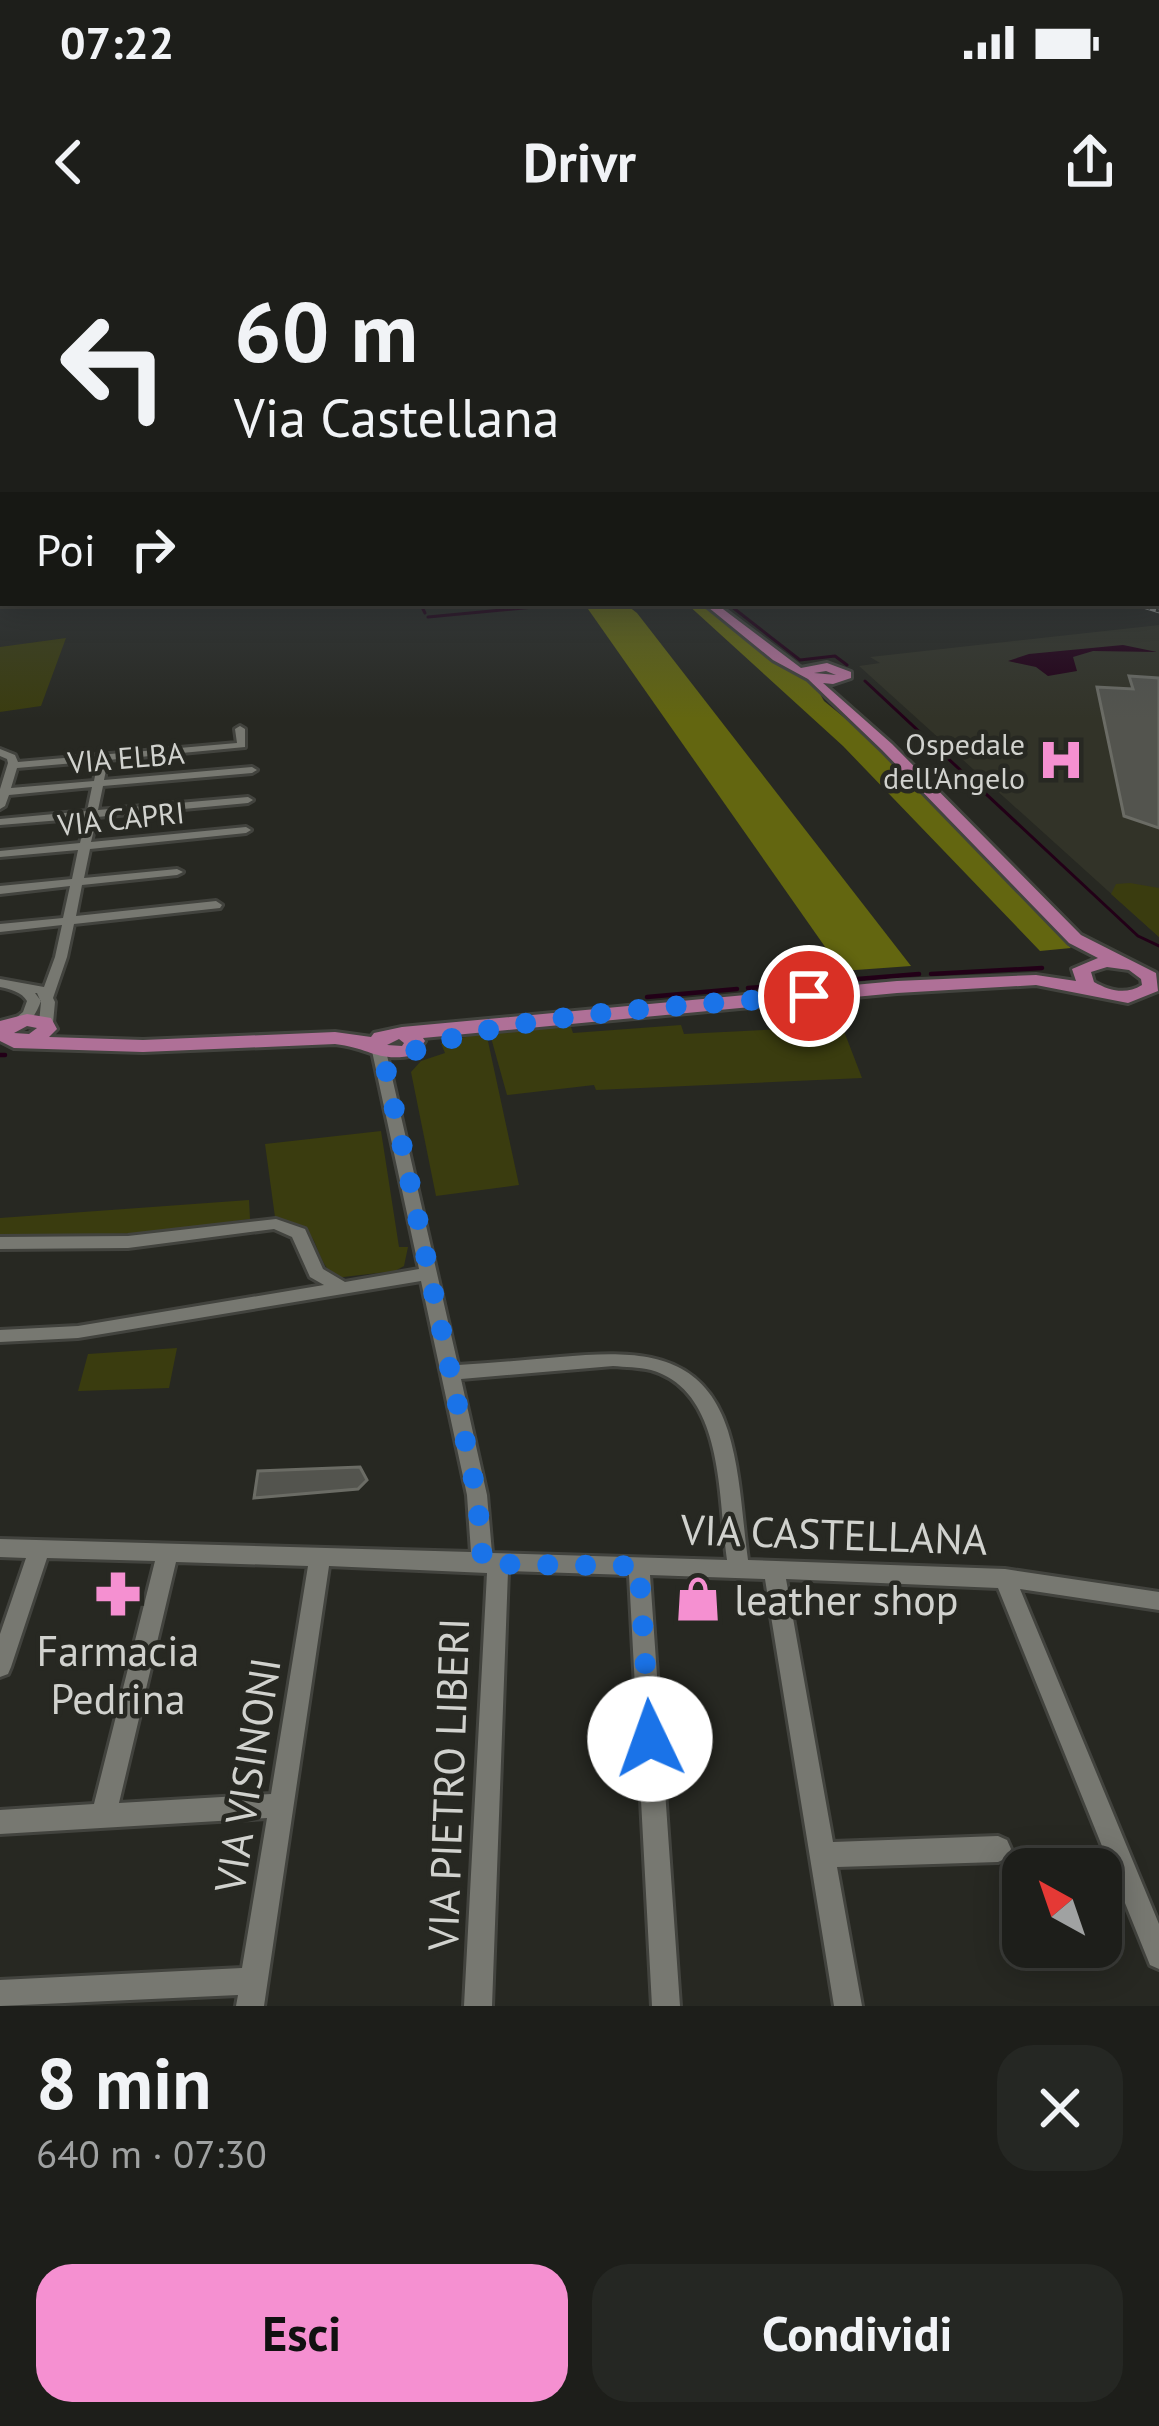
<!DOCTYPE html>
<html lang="it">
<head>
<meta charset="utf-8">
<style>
  body { margin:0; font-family:"PT Sans",sans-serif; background:#252723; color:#f1f3f6; height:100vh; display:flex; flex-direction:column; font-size:45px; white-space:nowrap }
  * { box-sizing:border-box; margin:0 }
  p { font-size:39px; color:#a0a2a2 }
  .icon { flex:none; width:66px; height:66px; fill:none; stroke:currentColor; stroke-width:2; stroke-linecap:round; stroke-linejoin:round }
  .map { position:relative; height:1766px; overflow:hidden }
  .side { display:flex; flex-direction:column; background:#1d1e1a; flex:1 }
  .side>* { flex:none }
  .banner { position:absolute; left:0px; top:0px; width:1161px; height:366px; box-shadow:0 6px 30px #0003,0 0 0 3px #3b3c39; background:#1d1e1a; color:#f1f3f6; overflow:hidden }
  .needle { width:78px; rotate:320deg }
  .buttons { position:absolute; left:1002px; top:1608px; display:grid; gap:24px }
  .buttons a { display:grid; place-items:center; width:120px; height:120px; border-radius:24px; background:#1d1e1a; box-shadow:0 6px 30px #0003,0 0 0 3px #3b3c39; font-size:60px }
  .pin { position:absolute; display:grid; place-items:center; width:102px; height:102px; color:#fff; margin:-51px; border:6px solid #fff; border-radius:50%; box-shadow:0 3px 12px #0007 }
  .me { position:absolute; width:132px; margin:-66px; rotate:357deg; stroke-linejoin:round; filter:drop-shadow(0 0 9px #0008) }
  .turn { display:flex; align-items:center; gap:42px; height:252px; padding:0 36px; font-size:54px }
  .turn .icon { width:156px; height:156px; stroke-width:2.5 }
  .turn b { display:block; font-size:84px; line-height:102px }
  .then { display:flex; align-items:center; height:114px; padding:0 36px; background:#0003; gap:24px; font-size:45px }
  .round { display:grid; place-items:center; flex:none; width:126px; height:126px; border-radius:36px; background:#252723 }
  .overview { display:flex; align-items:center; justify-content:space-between; height:204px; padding:0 36px }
  h1 { font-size:72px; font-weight:800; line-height:90px }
  .action { display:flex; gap:24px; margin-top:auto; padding:24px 36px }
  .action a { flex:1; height:138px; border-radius:36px; background:#f590d1; color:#111; font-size:48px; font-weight:800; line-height:138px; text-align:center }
  .action a+a { background:#252723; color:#f1f3f6 }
  .status { display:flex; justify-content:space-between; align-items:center; height:84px; padding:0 60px; background:#1d1e1a; direction:ltr }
  .status svg { height:33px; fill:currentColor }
  header { display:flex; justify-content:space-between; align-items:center; height:156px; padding:0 36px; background:#1d1e1a; font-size:54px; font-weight:800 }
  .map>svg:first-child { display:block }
  .built { fill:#323328 }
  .green { fill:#3a3c0f }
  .forest { fill:#636610 }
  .water { fill:#220017 }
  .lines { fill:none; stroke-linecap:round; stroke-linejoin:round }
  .stream-far1 { stroke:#220017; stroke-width:3 }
  .stream { stroke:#220017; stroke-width:4.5 }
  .building { fill:#53544e; stroke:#6b6c65; stroke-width:3 }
  .minor-casing { stroke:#42433e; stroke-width:6 }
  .major-casing { stroke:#42433e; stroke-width:6 }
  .minor { fill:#777871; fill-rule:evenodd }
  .major { fill:#af7097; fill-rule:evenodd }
  .rail-casing { stroke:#92938e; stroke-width:4.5 }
  .rail { stroke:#272822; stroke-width:3; stroke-dasharray:6; stroke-linecap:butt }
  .route { stroke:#1a73e8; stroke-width:21; stroke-dasharray:0 37.8 }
  .labels { text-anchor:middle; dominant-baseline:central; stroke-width:9; stroke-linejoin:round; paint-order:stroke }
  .far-poi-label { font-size:30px; fill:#d1d2ce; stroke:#272822; text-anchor:end }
  .far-street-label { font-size:30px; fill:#d1d2ce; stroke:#272822 }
  .near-street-label { font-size:42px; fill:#d1d2ce; stroke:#272822 }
  .near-poi-label { font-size:42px; fill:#d1d2ce; stroke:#272822; text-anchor:start }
</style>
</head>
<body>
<div class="status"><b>07:22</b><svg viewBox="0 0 49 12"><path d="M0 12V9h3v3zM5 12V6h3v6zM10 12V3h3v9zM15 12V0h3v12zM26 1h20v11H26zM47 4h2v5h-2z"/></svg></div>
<header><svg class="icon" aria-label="back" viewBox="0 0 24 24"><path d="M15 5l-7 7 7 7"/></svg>Drivr<svg class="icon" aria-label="share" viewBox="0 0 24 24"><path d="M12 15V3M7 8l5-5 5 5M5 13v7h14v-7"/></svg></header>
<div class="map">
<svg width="1159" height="1766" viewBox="0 0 1159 1766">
  <rect width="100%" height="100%" fill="#272822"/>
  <!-- built -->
  <path class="built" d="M 1159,385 L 1159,697 L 859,426 L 880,423 L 870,417 Z"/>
  <!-- green -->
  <g class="green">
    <path d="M 66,398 L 41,466 L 0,472 L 0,407 Z"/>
    <path d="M 1130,643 L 1159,648 L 1159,697 L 1111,654 L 1116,644 Z"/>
    <path d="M 570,784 L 573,793 L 681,785 L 684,794 L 842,786 L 862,838 L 596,850 L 594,845 L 507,855 L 490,794 Z"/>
    <path d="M 486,792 L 519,945 L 436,956 L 411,832 L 421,821 L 445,813 L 441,803 Z"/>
    <path d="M 381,891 L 399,1007 L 408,1007 L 404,1026 L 395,1031 L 335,1038 C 306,1006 329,993 275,977 L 265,904 Z"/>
    <path d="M 249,960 L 250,979 L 147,993 L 0,997 L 0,978 Z"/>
    <path d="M 177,1108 L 169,1148 L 78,1151 L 88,1114 Z"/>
  </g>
  <!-- forest -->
  <g class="forest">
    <path d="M 624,363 L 637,373 L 911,726 L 842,731 L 588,369 Z"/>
    <path d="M 686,363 L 702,363 L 777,422 L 815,445 L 824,461 L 868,497 L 1071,708 L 1040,711 L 843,506 Z"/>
  </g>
  <!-- water -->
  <path class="water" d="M 1123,405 L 1157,412 L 1093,411 L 1073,417 L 1077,431 L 1048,436 L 1036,427 L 1008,421 L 1029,414 Z"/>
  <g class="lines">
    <!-- stream-far1 -->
    <g class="stream-far1">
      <path d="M 420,363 L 425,373"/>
      <path d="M 727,363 L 800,420 L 835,416 L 847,425"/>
      <path d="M 428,377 L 575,363"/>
      <path d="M 865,441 L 1138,696 L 1159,706"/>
    </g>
    <!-- stream -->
    <g class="stream">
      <path d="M 931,734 L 1042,728"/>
      <path d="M 748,748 L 919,734"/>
      <path d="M 647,757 L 737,749"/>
      <path d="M 0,815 L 5,815"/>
    </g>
  </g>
  <!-- building -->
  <g class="building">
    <path d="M 1129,436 L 1159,438 L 1159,588 L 1124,576 L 1097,447 L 1133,449 Z"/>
    <path d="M 360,1227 L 367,1240 L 358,1249 L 254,1258 L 258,1231 Z"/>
  </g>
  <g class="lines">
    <!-- minor casing -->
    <g class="minor-casing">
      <g id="minor">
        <rect x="1158" y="240" width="1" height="4"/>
        <rect x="0" y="250" width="3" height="4"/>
        <rect x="1158" y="271" width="1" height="5"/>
        <rect x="0" y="289" width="3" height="4"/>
        <rect x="1158" y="301" width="1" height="5"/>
        <path d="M 3,319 L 3,323 L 0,324 L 0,320 Z"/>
        <path d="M 240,486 L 245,489 L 245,507 L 108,520 L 104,540 L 252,527 L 257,530 L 252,533 L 103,546 L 98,570 L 248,557 L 253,560 L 248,563 L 97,577 L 91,602 L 246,587 L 251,590 L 246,593 L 90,609 L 84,638 L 177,629 L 183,632 L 177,635 L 82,645 L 76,676 L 216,661 L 222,665 L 220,668 L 74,684 L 67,717 L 53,758 L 55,762 L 53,783 L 46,787 L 39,783 L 41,762 L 37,753 L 35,753 L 41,761 C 36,774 29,788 13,785 L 11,782 L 23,772 L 27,761 C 22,752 10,749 0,747 L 0,739 L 44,747 L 55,717 L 62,685 L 0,692 L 0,684 L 63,678 L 70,646 L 0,654 L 0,646 L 72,639 L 78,610 L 0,617 L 0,611 L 80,603 L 86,578 L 0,585 L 0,579 L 87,571 L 92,547 L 9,555 L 5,566 L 0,569 L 0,549 L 8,523 L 7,519 L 0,516 L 0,509 L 15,515 L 18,522 L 237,503 L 235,489 ZM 98,521 L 94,541 L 11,548 L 17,528 Z"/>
        <path d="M 379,807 L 386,811 L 458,1125 C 492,1123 526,1120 560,1117 C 633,1111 702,1108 728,1191 C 741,1233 742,1278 748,1320 L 1005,1329 L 1159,1352 L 1159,1370 L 1020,1349 L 1159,1684 L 1159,1729 L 1150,1725 L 998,1348 L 786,1339 L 833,1602 L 998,1596 L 1007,1600 L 1011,1609 L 1007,1618 L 998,1622 L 837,1627 L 862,1766 L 834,1766 L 765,1339 L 650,1335 L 680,1766 L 652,1766 L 629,1335 L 508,1331 L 492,1766 L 464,1766 L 487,1333 L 329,1326 L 264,1766 L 236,1766 L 238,1755 L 0,1766 L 0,1740 L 242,1728 L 267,1578 L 0,1594 L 0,1570 L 94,1564 L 155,1321 L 47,1318 L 11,1427 L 8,1434 L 0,1437 L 0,1394 L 26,1318 L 0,1317 L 0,1299 L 471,1312 L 467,1255 L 421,1041 L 78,1098 L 0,1102 L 0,1090 L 78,1086 L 324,1045 L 310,1037 L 292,997 L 274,989 L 128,1008 L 0,1009 L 0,997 L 128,996 L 276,979 L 305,989 L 323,1029 L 345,1042 L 419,1029 L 372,811 ZM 613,1126 C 625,1127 639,1127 651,1130 C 725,1151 718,1259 727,1320 L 492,1313 L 487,1255 L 461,1139 ZM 176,1322 L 308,1326 L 271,1554 L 119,1563 Z"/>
      </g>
    </g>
    <!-- major casing -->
    <g class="major-casing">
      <path id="major" d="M 703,363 L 715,363 L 801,428 L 827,423 L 851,432 L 851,438 L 833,444 L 823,443 L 892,504 L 1081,695 L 1156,733 L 1158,751 L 1128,763 L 1036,745 L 897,753 L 423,798 L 425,801 L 415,815 C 377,823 371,808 335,804 L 143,812 L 14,808 L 0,801 L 0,781 L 27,774 L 51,778 L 57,789 L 49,797 L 143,800 L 335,792 L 371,797 L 374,793 L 402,787 L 897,741 L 1036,735 L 1076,741 L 1072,729 L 1098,718 L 1069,703 L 882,510 L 808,439 L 773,420 ZM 826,431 L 836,435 L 814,433 ZM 1107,727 L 1129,730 L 1141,739 L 1142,745 C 1126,755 1110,751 1094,742 L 1091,732 ZM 27,786 L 37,788 L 29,794 L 14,793 ZM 399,799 L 404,803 L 402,806 L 387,805 Z"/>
    </g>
    <!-- minor -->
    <use href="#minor" class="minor"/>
    <!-- major -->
    <use href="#major" class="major"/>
    <!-- rail casing -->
    <g class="rail-casing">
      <path id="rail" d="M 1133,363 L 1159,371"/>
    </g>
    <!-- rail -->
    <use href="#rail" class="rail"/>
  </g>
  <!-- sky -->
  <linearGradient id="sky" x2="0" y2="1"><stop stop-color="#151613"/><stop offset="0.48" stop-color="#41484f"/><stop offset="1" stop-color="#41484f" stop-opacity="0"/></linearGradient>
  <rect width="1159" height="479" fill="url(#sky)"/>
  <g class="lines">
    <!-- route -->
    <path class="route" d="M 650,1499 L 639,1326 L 483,1324 L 477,1256 L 386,830 C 428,776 730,763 809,756"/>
  </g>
  <!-- icons -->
  <defs>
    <g id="hospital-bare" transform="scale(3.6)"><path d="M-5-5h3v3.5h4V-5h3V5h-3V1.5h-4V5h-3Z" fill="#f590d1" stroke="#272822" stroke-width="2.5" paint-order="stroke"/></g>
    <g id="pharmacy-bare" transform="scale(3.6)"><path d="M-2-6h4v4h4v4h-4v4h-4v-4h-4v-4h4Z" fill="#f590d1" stroke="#272822" stroke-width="2.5" paint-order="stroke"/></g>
    <g id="shop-bare" transform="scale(3.6)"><path d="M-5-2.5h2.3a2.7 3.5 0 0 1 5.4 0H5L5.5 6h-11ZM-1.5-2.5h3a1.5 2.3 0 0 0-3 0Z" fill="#f590d1" stroke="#272822" stroke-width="2.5" paint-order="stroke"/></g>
  </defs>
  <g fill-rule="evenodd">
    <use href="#hospital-bare" x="1061" y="520"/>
    <use href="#pharmacy-bare" x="118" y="1354"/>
    <use href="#shop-bare" x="698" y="1359"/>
  </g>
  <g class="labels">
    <!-- far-poi labels -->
    <g class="far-poi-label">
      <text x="1025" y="503">Ospedale<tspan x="1025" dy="34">dell'Angelo</tspan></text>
    </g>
    <!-- far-street labels -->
    <g class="far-street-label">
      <text transform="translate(126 517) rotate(-5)">VIA ELBA</text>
      <text transform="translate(121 578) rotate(-6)">VIA CAPRI</text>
    </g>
    <!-- near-street labels -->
    <g class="near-street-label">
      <text transform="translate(834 1294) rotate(2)">VIA CASTELLANA</text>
      <text transform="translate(247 1535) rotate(-81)">VIA VISINONI</text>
      <text transform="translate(448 1544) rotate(-88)">VIA PIETRO LIBERI</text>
    </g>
    <!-- near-poi labels -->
    <g class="near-poi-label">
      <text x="734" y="1359">leather shop</text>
      <text x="118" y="1410" text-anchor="middle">Farmacia<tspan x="118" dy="48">Pedrina</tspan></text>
    </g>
  </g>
</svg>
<div class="buttons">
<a><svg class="needle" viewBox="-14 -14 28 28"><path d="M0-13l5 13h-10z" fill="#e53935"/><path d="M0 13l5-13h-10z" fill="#a0a2a2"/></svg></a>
</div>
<div class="pin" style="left:809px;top:756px;background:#d93025"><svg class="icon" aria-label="arrive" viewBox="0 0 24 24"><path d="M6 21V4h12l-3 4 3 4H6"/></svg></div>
<svg class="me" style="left:650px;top:1499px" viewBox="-20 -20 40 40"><circle r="19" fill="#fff"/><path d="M0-13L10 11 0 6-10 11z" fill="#1a73e8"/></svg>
<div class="banner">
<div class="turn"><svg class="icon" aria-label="left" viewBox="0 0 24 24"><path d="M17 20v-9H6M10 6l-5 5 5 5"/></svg><div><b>60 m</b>Via Castellana</div></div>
<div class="then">Poi<svg class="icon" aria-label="right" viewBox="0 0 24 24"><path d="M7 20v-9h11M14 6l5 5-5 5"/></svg></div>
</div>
</div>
<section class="side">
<div class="overview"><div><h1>8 min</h1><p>640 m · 07:30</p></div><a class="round"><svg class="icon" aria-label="close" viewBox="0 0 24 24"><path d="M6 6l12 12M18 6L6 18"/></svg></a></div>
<div class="action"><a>Esci</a><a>Condividi</a></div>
</section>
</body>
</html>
